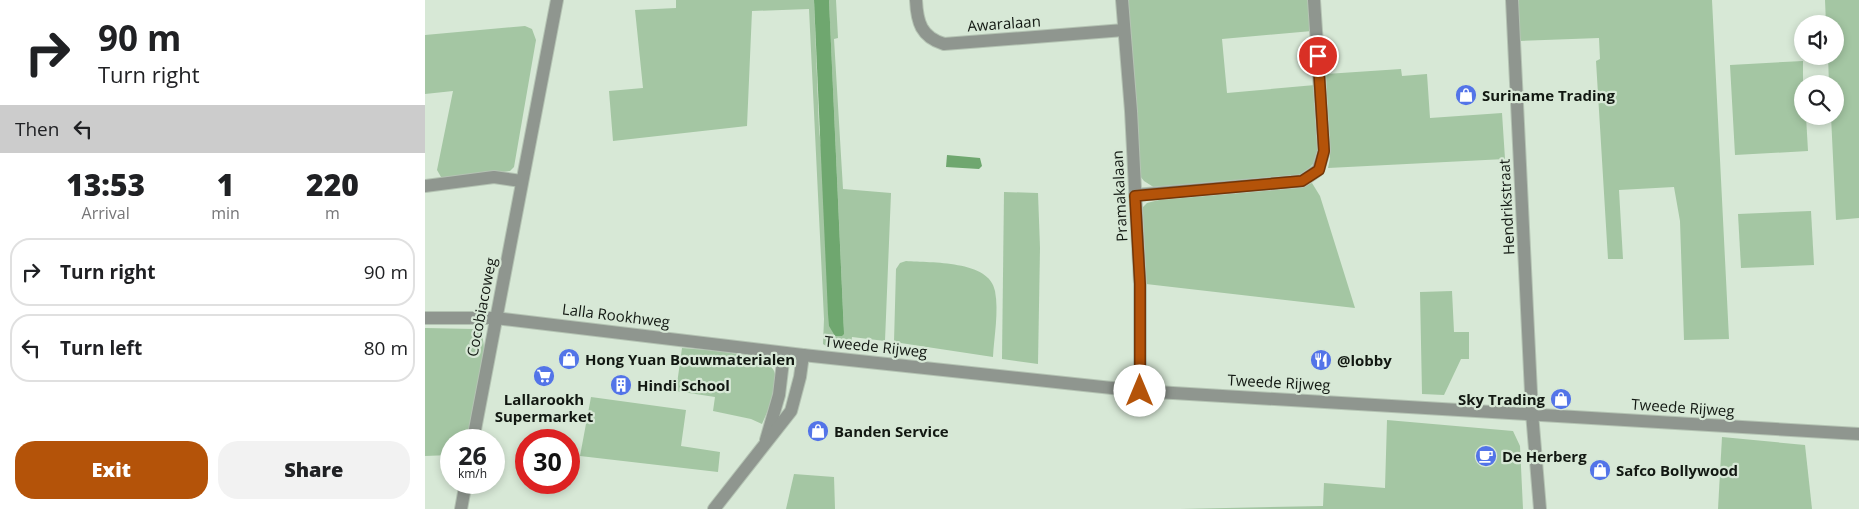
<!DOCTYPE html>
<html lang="en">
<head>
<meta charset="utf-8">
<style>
  body { margin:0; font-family:"Open Sans",sans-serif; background:#f2f2f2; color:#202124; height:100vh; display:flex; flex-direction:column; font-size:19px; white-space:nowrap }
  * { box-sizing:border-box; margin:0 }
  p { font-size:16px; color:#757577 }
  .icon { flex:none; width:28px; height:28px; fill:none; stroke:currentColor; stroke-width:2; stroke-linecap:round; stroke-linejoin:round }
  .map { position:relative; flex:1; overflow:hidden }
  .sheet { display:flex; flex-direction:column; background:#fff; width:425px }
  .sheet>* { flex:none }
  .top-card { background:#fff; color:#202124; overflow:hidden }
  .controls { position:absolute; left:1369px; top:15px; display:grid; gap:10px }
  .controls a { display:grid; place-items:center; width:50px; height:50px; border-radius:50%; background:#fff; box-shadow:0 2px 8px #0003; font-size:25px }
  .speed { position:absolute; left:15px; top:429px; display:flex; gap:10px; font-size:25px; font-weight:700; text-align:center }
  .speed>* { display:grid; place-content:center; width:65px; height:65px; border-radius:50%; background:#fff; box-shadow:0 2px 8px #0003; line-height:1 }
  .speed small { font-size:12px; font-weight:400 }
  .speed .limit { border:8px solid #d22; background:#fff; color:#111 }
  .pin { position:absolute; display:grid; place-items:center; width:42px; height:42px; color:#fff; margin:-21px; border:2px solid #fff; border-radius:50%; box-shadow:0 1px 5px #0007 }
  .me { position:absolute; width:55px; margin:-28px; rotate:0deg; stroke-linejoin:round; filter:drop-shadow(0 0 4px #0008) }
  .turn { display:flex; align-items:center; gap:18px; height:105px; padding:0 15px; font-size:22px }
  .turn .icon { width:65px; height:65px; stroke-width:2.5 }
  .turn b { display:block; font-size:35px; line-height:42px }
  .then { display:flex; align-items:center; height:48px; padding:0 15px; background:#0003; gap:10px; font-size:19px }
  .eta { display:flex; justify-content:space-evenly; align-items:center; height:85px; text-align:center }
  .eta b { font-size:30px; font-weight:800; line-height:35px }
  .action { display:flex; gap:10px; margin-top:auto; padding:10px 15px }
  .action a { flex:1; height:58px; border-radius:20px; background:#b45309; color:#fff; font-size:20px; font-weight:800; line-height:58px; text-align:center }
  .action a+a { background:#f2f2f2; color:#202124 }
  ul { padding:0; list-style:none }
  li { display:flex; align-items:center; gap:15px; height:68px; margin:0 10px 8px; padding:0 5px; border:2px solid #e0e0e0; border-radius:20px }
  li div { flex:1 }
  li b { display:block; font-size:19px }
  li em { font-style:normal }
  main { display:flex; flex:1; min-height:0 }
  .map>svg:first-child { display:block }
  .green { fill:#a4c6a3 }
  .water { fill:#6fa76f }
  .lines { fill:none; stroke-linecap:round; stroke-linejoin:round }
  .minor-casing { stroke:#b4c3b3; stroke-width:14 }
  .minor { stroke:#8f968f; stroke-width:12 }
  .route-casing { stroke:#753606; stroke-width:12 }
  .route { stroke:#b45309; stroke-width:9 }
  .labels { text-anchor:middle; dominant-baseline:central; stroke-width:4.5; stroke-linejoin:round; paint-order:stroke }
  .street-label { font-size:15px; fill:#121812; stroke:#d7e8d6 }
  .poi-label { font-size:15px; font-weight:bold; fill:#121812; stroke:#d7e8d6; text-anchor:start }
</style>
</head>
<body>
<main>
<section class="sheet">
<div class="top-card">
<div class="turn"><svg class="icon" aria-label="right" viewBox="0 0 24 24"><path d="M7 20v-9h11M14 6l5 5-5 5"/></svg><div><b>90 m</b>Turn right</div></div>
<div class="then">Then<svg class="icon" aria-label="left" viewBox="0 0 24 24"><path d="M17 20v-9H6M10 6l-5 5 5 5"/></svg></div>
</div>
<div class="eta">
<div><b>13:53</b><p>Arrival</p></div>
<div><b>1</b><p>min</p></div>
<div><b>220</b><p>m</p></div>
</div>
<ul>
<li><svg class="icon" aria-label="right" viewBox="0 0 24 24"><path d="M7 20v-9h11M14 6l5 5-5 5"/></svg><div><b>Turn right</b></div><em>90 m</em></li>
<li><svg class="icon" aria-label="left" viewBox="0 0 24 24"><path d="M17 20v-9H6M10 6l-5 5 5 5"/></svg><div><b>Turn left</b></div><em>80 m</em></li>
</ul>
<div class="action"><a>Exit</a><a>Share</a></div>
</section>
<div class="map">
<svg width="1434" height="509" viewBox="0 0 1434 509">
  <rect width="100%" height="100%" fill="#d7e8d6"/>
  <!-- green -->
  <g class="green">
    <path d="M 251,0 L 389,0 L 394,129 L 419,333 L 404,0 L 411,0 L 413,38 L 409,39 L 418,189 L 466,193 L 460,341 L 427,337 L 426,346 L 409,339 L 404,348 L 398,344 L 399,319 L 384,9 L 327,11 L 322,126 L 188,141 L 184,91 L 218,88 L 210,10 L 251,8 Z"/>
    <path d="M 702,0 L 885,0 L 887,31 L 797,39 L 802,93 L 890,85 L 893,158 L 881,172 L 872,177 L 730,188 L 719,181 L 715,176 Z"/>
    <path d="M 1092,0 L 1287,0 L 1304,339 L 1259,340 L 1255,221 L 1249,187 L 1194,190 L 1198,259 L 1183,259 L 1171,61 L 1175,59 L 1174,38 L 1094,41 Z"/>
    <path d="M 1400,0 L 1434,0 L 1434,218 L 1411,220 L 1406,116 L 1410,116 L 1410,84 L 1404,84 L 1403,56 L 1410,56 L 1410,24 L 1401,24 Z"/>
    <path d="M 100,26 L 107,29 L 111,40 L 89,167 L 85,171 L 21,179 L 16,177 L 12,170 L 28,91 L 0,94 L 0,35 Z"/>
    <path d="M 1378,61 L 1378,116 L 1381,116 L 1383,151 L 1310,155 L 1305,65 Z"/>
    <path d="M 976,69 L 977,76 L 1002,74 L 1005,118 L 1077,113 L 1080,159 L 903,168 L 905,158 L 901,74 Z"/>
    <path d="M 887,183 L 895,196 L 930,308 L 721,284 L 716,209 L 722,203 L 734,200 L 872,188 Z"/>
    <path d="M 579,192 L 613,193 L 615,248 L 613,364 L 577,359 Z"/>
    <path d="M 1386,211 L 1389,265 L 1316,268 L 1313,214 Z"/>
    <path d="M 481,261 C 506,263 565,260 570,291 C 574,312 569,337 568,357 L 469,342 L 471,269 L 475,263 Z"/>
    <path d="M 1027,291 L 1029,332 L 1044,332 L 1044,359 L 1036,359 L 1019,395 L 997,394 L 995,292 Z"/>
    <path d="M 0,328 L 49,329 C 54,332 57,334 58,340 C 63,360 47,418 42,440 L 26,440 L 26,455 L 0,456 Z"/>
    <path d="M 257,348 C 276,350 341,352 349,371 C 355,386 343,410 337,424 L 326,419 L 288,411 L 290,397 L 251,391 Z"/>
    <path d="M 166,397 L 261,410 L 256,446 L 295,452 L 293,472 L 155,456 Z"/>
    <path d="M 962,420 L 1088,431 L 1095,446 L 1098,509 L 755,509 L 898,506 L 899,483 L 960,488 Z"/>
    <path d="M 1297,437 L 1380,445 L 1387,509 L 1293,509 Z"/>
    <path d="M 369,474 L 409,477 L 410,509 L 361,509 Z"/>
  </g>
  <!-- water -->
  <g class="water">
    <path d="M 389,0 L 404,0 L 419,334 L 417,336 L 410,336 L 404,326 L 403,314 Z"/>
    <path d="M 522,155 L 555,158 L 557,166 L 554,169 L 521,167 Z"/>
  </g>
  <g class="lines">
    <!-- minor casing -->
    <g class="minor-casing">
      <g id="minor">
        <path d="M 491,0 C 492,22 496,37 519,44 L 699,30"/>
        <path d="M 697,0 L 706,111 L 715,284 L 715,391"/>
        <path d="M 1087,0 L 1107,413 L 1115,509"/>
        <path d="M 0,186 L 69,177 L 96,181"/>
        <path d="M 710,195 L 877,181 L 893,170 L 899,151 L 889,0"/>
        <path d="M 0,318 L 70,318 L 378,355 L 715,391 L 1434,434"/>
        <path d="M 48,440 L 132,0"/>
        <path d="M 341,440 L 354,395 L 359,353"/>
        <path d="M 36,509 L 41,482"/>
        <path d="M 289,509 L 366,411 L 375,377 L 378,355"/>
      </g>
    </g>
    <!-- minor -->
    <use href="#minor" class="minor"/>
  </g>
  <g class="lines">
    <!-- route casing -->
    <g class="route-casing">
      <path id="route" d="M 715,391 L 715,284 L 710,196 L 877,181 L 894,170 L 899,151 L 893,56"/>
    </g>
    <!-- route -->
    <use href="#route" class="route"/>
  </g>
  <!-- icons -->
  <defs>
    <g id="shop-disc" transform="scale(1.125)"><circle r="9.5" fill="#5374e8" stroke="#d7e8d6"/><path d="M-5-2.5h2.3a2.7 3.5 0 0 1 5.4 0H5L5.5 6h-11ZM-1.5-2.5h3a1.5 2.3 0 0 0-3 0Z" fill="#fff"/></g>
    <g id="restaurant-disc" transform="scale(1.125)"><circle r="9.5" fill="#5374e8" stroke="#d7e8d6"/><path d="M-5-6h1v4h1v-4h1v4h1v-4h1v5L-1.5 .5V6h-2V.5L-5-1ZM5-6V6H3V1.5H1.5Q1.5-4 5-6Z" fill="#fff"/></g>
    <g id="supermarket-disc" transform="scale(1.125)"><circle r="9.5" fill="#5374e8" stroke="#d7e8d6"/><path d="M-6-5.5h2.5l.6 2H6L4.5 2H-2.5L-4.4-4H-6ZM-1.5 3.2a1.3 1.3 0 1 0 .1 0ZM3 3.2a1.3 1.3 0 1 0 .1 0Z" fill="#fff"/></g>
    <g id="building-disc" transform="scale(1.125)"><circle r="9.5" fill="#5374e8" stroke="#d7e8d6"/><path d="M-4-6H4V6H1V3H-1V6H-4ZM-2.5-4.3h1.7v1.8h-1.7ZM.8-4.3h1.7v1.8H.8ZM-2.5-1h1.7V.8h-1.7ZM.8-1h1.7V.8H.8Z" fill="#fff"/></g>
    <g id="cafe-disc" transform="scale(1.125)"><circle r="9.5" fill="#5374e8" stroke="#d7e8d6"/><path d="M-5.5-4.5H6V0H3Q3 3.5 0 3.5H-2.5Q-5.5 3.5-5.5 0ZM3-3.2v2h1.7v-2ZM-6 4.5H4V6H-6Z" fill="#fff"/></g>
  </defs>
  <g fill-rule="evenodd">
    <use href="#shop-disc" x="1041" y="95"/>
    <use href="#shop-disc" x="144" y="359"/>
    <use href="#restaurant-disc" x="896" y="360"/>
    <use href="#supermarket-disc" x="119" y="376"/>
    <use href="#building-disc" x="196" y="385"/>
    <use href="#shop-disc" x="1136" y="399"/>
    <use href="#shop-disc" x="393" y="431"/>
    <use href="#cafe-disc" x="1061" y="456"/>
    <use href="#shop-disc" x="1175" y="470"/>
  </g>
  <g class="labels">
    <!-- street labels -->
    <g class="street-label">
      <text transform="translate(579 23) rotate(-4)">Awaralaan</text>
      <text transform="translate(694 196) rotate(-93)">Pramakalaan</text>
      <text transform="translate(1081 207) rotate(-93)">Hendrikstraat</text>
      <text transform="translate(56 307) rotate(-79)">Cocobiacoweg</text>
      <text transform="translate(191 315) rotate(7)">Lalla Rookhweg</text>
      <text transform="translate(451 346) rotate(6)">Tweede Rijweg</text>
      <text transform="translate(854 382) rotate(3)">Tweede Rijweg</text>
      <text transform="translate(1258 407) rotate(4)">Tweede Rijweg</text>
    </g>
    <!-- poi labels -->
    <g class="poi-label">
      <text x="1057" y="95">Suriname Trading</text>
      <text x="160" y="359">Hong Yuan Bouwmaterialen</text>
      <text x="912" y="360">@lobby</text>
      <text x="212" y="385">Hindi School</text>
      <text x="119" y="399" text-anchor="middle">Lallarookh<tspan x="119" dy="17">Supermarket</tspan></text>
      <text x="1120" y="399" text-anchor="end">Sky Trading</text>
      <text x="409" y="431">Banden Service</text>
      <text x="1077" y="456">De Herberg</text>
      <text x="1191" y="470">Safco Bollywood</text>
    </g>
  </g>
</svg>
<div class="controls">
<a><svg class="icon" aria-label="sound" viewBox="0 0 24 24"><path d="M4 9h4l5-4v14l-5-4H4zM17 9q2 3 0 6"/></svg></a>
<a><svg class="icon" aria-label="search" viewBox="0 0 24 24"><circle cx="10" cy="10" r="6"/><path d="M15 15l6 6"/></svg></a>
</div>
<div class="speed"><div>26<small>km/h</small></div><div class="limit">30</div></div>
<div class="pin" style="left:893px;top:56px;background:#d93025"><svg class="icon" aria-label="arrive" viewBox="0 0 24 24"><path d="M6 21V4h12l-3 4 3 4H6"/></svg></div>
<svg class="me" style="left:715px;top:391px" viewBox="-20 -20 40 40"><circle r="19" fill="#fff"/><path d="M0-13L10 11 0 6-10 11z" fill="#b45309"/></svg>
</div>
</main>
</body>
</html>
